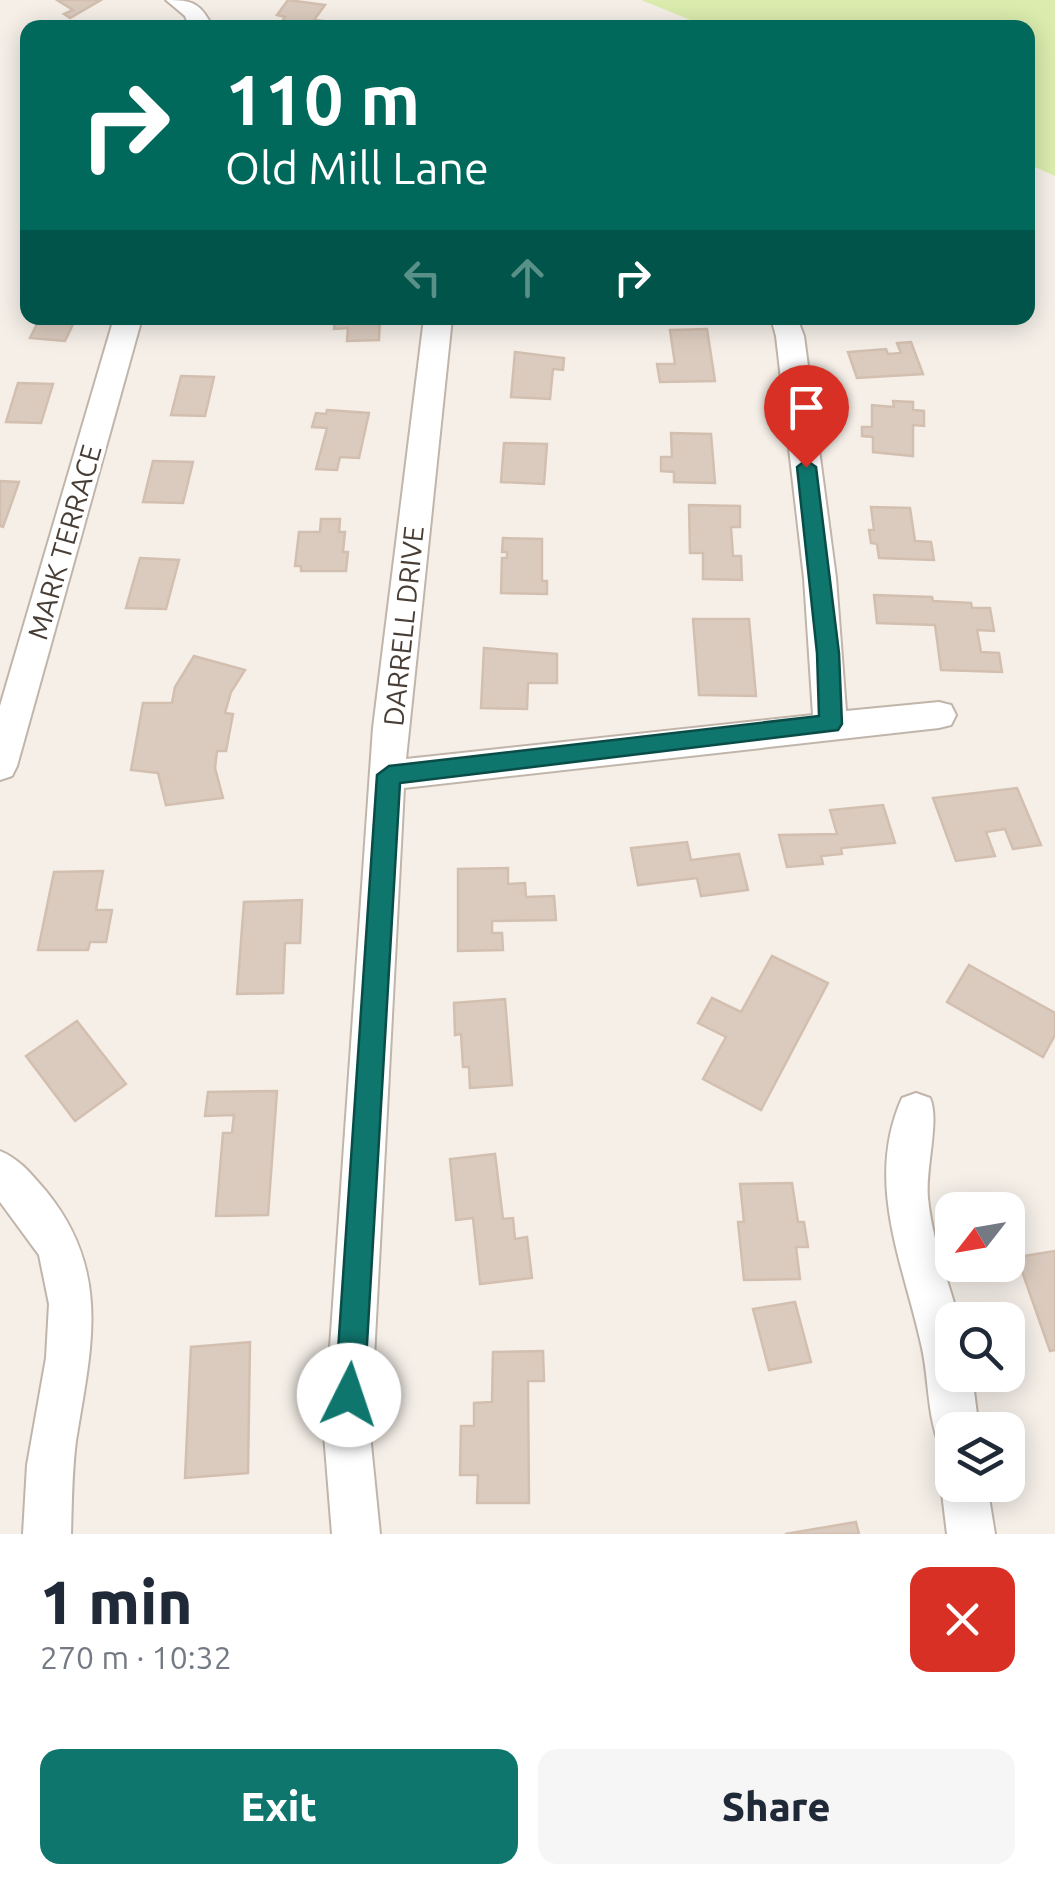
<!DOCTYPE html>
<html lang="en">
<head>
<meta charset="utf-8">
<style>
  body { margin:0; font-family:Ubuntu,sans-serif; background:#f6f6f7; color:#1f2937; height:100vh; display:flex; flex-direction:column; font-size:38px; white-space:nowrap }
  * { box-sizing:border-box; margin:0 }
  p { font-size:32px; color:#747a83 }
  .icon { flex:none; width:55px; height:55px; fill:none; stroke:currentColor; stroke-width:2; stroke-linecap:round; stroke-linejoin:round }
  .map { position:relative; height:1534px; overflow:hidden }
  .sheet { display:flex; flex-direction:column; background:#fff; flex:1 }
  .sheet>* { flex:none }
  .top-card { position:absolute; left:20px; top:20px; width:1015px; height:305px; border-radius:20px; box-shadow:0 5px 25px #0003; background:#00695c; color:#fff; overflow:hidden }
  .needle { width:65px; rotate:239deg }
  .buttons { position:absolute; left:935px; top:1192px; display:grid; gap:20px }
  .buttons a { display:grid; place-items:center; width:90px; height:90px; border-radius:20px; background:#fff; box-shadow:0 5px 25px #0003; font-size:50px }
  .pin { position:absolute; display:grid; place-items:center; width:85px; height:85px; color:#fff; margin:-102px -42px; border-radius:50% 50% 50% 0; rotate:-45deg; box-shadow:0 0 10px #0007 }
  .pin .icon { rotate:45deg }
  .me { position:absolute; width:110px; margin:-55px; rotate:4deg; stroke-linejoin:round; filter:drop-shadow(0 0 8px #0008) }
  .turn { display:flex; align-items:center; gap:35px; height:210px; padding:0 40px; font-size:45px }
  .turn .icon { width:130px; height:130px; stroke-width:2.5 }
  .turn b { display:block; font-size:70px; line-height:85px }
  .lanes { display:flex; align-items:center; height:95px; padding:0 40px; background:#0003; justify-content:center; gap:50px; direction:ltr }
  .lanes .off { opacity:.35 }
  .round { display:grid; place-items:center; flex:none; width:105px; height:105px; border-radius:20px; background:#f6f6f7 }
  .head { display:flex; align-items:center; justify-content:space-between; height:170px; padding:0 40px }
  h1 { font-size:60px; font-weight:800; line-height:75px }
  .cta { display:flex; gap:20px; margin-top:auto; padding:20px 40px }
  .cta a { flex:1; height:115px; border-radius:20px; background:#0f766e; color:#fff; font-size:40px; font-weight:800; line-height:115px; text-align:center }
  .cta a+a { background:#f6f6f7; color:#1f2937 }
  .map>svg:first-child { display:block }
  .green { fill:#dbecae }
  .building { fill:#dbcbbf; stroke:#d3bfaf; stroke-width:2.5 }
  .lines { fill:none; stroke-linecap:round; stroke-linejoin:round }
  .minor-casing { stroke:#c1b5aa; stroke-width:4 }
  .minor { fill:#fff; fill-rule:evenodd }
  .route { fill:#0f766e; stroke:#0a4d48; stroke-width:2.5 }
  .labels { text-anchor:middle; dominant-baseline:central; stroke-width:8; stroke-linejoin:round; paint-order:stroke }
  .street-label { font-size:28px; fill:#493e36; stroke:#fff }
</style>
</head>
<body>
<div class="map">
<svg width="1055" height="1534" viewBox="0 0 1055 1534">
  <rect width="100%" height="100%" fill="#f5efe8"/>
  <!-- green -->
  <path class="green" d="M 641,0 L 1055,0 L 1055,176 L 1028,164 L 1028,28 L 708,27 Z"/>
  <!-- building -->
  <g class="building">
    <path d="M 57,0 L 101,0 L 70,18 L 64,14 L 73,10 Z"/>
    <path d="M 288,0 L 325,5 L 314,20 L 324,21 L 320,28 L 277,28 L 285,17 L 277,15 Z"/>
    <path d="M 40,318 L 76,318 L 65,341 L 30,338 Z"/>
    <path d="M 335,318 L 380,318 L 379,340 L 347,341 L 348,328 L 334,329 Z"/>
    <path d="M 707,329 L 715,381 L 660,382 L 657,364 L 675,364 L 670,330 Z"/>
    <path d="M 911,342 L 923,374 L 857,378 L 848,352 L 886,349 L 888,354 L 901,353 L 897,343 Z"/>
    <path d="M 515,352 L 564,358 L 563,370 L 553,369 L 550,399 L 511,397 Z"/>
    <path d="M 181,376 L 214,377 L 205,416 L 171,415 Z"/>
    <path d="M 18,383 L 53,384 L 41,423 L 6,422 Z"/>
    <path d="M 893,401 L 913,402 L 913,410 L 924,411 L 924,426 L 913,425 L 913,456 L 873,452 L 873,437 L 862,436 L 862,427 L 872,427 L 872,405 L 894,407 Z"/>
    <path d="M 327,410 L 369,413 L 359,458 L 340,457 L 337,470 L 316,469 L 327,428 L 312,427 L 316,413 L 326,414 Z"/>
    <path d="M 671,433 L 711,434 L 715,483 L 674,482 L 674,472 L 661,471 L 661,457 L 672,457 Z"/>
    <path d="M 504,443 L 547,444 L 544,484 L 501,482 Z"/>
    <path d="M 153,461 L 193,462 L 183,503 L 143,502 Z"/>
    <path d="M 0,481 L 19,482 L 3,527 L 0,526 Z"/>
    <path d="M 689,505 L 740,506 L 740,527 L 731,527 L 733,556 L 741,556 L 742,580 L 703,579 L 703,553 L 690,553 Z"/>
    <path d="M 871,507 L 910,508 L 915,541 L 931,542 L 934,560 L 879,558 L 877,544 L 871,543 L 869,530 L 874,530 Z"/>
    <path d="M 321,519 L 340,519 L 339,532 L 345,532 L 343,552 L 348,552 L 346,571 L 301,571 L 301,566 L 295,566 L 299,532 L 320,532 Z"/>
    <path d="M 503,538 L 542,539 L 542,581 L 547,581 L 547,594 L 501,593 L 502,558 L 507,558 L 507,552 L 502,552 Z"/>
    <path d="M 140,558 L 179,560 L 166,609 L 126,608 Z"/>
    <path d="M 874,595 L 932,597 L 933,601 L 971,603 L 972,608 L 990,608 L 994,631 L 977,630 L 981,652 L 999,653 L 1002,672 L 941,670 L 935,625 L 877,623 Z"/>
    <path d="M 693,619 L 749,619 L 756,696 L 699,695 Z"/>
    <path d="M 484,648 L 557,654 L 557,683 L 528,683 L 527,709 L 481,708 Z"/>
    <path d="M 194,656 L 245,670 L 231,692 L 225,713 L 233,714 L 226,751 L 217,751 L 215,768 L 223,798 L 166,805 L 158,773 L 131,770 L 143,703 L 172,703 L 175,687 Z"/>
    <path d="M 1017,788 L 1041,845 L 1013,849 L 1005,829 L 986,832 L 995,856 L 956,861 L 933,798 Z"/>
    <path d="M 883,805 L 895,843 L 841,848 L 842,854 L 821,856 L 823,864 L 787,867 L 779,835 L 837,834 L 830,810 Z"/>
    <path d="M 687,842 L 691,860 L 739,854 L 748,890 L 701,896 L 697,878 L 638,885 L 631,848 Z"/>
    <path d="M 508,868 L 508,884 L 525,883 L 526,897 L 554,896 L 556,920 L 492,921 L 492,933 L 502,933 L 503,950 L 458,951 L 458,869 Z"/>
    <path d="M 103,871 L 96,910 L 112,910 L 106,942 L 90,942 L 88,950 L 38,950 L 54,872 Z"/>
    <path d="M 302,900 L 300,943 L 285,943 L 283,993 L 237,994 L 244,902 Z"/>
    <path d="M 772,956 L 828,983 L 761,1110 L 703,1079 L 726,1037 L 698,1023 L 712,998 L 741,1012 Z"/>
    <path d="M 969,965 L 1055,1013 L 1055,1035 L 1043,1057 L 947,1002 Z"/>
    <path d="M 505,999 L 512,1085 L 470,1088 L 469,1067 L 463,1067 L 461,1034 L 455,1035 L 454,1003 Z"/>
    <path d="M 77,1021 L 126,1084 L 75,1121 L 26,1056 Z"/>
    <path d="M 277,1091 L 268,1215 L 216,1216 L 223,1133 L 232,1133 L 234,1115 L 205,1116 L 208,1092 Z"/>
    <path d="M 495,1154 L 503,1219 L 513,1218 L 515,1239 L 527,1237 L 532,1278 L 480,1284 L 473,1218 L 456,1220 L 450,1159 Z"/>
    <path d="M 792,1183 L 798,1222 L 804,1222 L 808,1247 L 796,1247 L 800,1279 L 744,1280 L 738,1222 L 744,1222 L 740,1184 Z"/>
    <path d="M 1055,1251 L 1055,1350 L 1050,1351 L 1017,1257 Z"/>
    <path d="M 795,1302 L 811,1362 L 769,1370 L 753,1309 Z"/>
    <path d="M 250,1342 L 248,1473 L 185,1478 L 191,1347 Z"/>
    <path d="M 543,1351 L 544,1381 L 528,1381 L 529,1503 L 477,1503 L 478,1475 L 460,1475 L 461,1426 L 474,1426 L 474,1403 L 492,1402 L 493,1352 Z"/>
    <path d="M 856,1522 L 859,1534 L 785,1534 Z"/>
  </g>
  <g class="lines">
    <!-- minor casing -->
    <g class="minor-casing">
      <g id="minor">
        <path d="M 166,0 C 193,0 201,3 213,28 L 190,28 L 185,16 Z"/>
        <path d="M 114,318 L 142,318 L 17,766 L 12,776 L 0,780 L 0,706 Z"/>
        <path d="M 424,318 L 452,318 L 406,759 L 813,715 L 804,578 L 776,336 L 771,318 L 797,318 L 804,336 L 836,578 L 846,711 L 939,702 L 951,705 L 956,715 L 951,725 L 939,728 L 404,788 L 370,1434 L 380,1534 L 332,1534 L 324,1434 L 373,728 Z"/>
        <path d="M 916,1093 L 930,1098 C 940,1120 925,1169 928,1198 C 932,1240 948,1280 959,1320 L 952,1320 L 952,1375 L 972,1375 L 979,1430 L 952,1430 L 952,1451 L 940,1446 C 927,1415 929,1380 922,1348 C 904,1264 864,1183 902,1098 Z"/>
        <path d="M 0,1151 C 20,1159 32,1175 46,1191 C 112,1272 91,1348 76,1441 C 72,1472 72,1503 71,1534 L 23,1534 L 27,1465 L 46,1358 L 49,1304 L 39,1255 L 0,1202 Z"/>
        <path d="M 952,1466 L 952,1485 L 987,1485 L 995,1534 L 947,1534 L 941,1485 L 947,1468 Z"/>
      </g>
    </g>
    <!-- minor -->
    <use href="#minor" class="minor"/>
  </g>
  <!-- route -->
  <path class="route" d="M 806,460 L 816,467 L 839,653 L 842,724 L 838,730 L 400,783 L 364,1395 L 360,1405 L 349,1410 L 339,1405 L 335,1395 L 377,775 L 389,766 L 819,716 L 817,653 L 797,467 Z"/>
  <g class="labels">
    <!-- street labels -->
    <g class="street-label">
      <text transform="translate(64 542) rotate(-74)">MARK TERRACE</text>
      <text transform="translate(403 626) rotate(-84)">DARRELL DRIVE</text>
    </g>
  </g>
</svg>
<div class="buttons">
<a><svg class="needle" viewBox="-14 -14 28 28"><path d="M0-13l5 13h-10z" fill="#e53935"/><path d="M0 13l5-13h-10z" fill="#747a83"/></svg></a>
<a><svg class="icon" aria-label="search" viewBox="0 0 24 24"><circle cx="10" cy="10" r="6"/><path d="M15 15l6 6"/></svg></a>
<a><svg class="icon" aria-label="layers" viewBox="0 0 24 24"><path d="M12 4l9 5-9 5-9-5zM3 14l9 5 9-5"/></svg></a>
</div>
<div class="pin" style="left:806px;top:467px;background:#d93025"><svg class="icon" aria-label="arrive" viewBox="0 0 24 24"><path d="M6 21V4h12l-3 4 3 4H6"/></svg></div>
<svg class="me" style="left:349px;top:1395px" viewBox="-20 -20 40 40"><circle r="19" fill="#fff"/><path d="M0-13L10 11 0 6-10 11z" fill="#0f766e"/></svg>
<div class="top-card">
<div class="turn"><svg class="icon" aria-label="right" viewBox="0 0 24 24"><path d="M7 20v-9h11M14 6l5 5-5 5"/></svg><div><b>110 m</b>Old Mill Lane</div></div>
<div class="lanes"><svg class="icon off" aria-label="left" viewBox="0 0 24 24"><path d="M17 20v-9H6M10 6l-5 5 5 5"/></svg><svg class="icon off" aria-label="ahead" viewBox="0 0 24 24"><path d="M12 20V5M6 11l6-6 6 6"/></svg><svg class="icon" aria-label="right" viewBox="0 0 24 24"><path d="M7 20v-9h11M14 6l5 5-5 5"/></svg></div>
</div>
</div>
<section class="sheet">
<div class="head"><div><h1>1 min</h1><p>270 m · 10:32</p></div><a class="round" style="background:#d93025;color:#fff"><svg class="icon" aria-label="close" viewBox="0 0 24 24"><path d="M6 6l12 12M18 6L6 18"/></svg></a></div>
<div class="cta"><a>Exit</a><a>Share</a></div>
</section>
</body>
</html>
